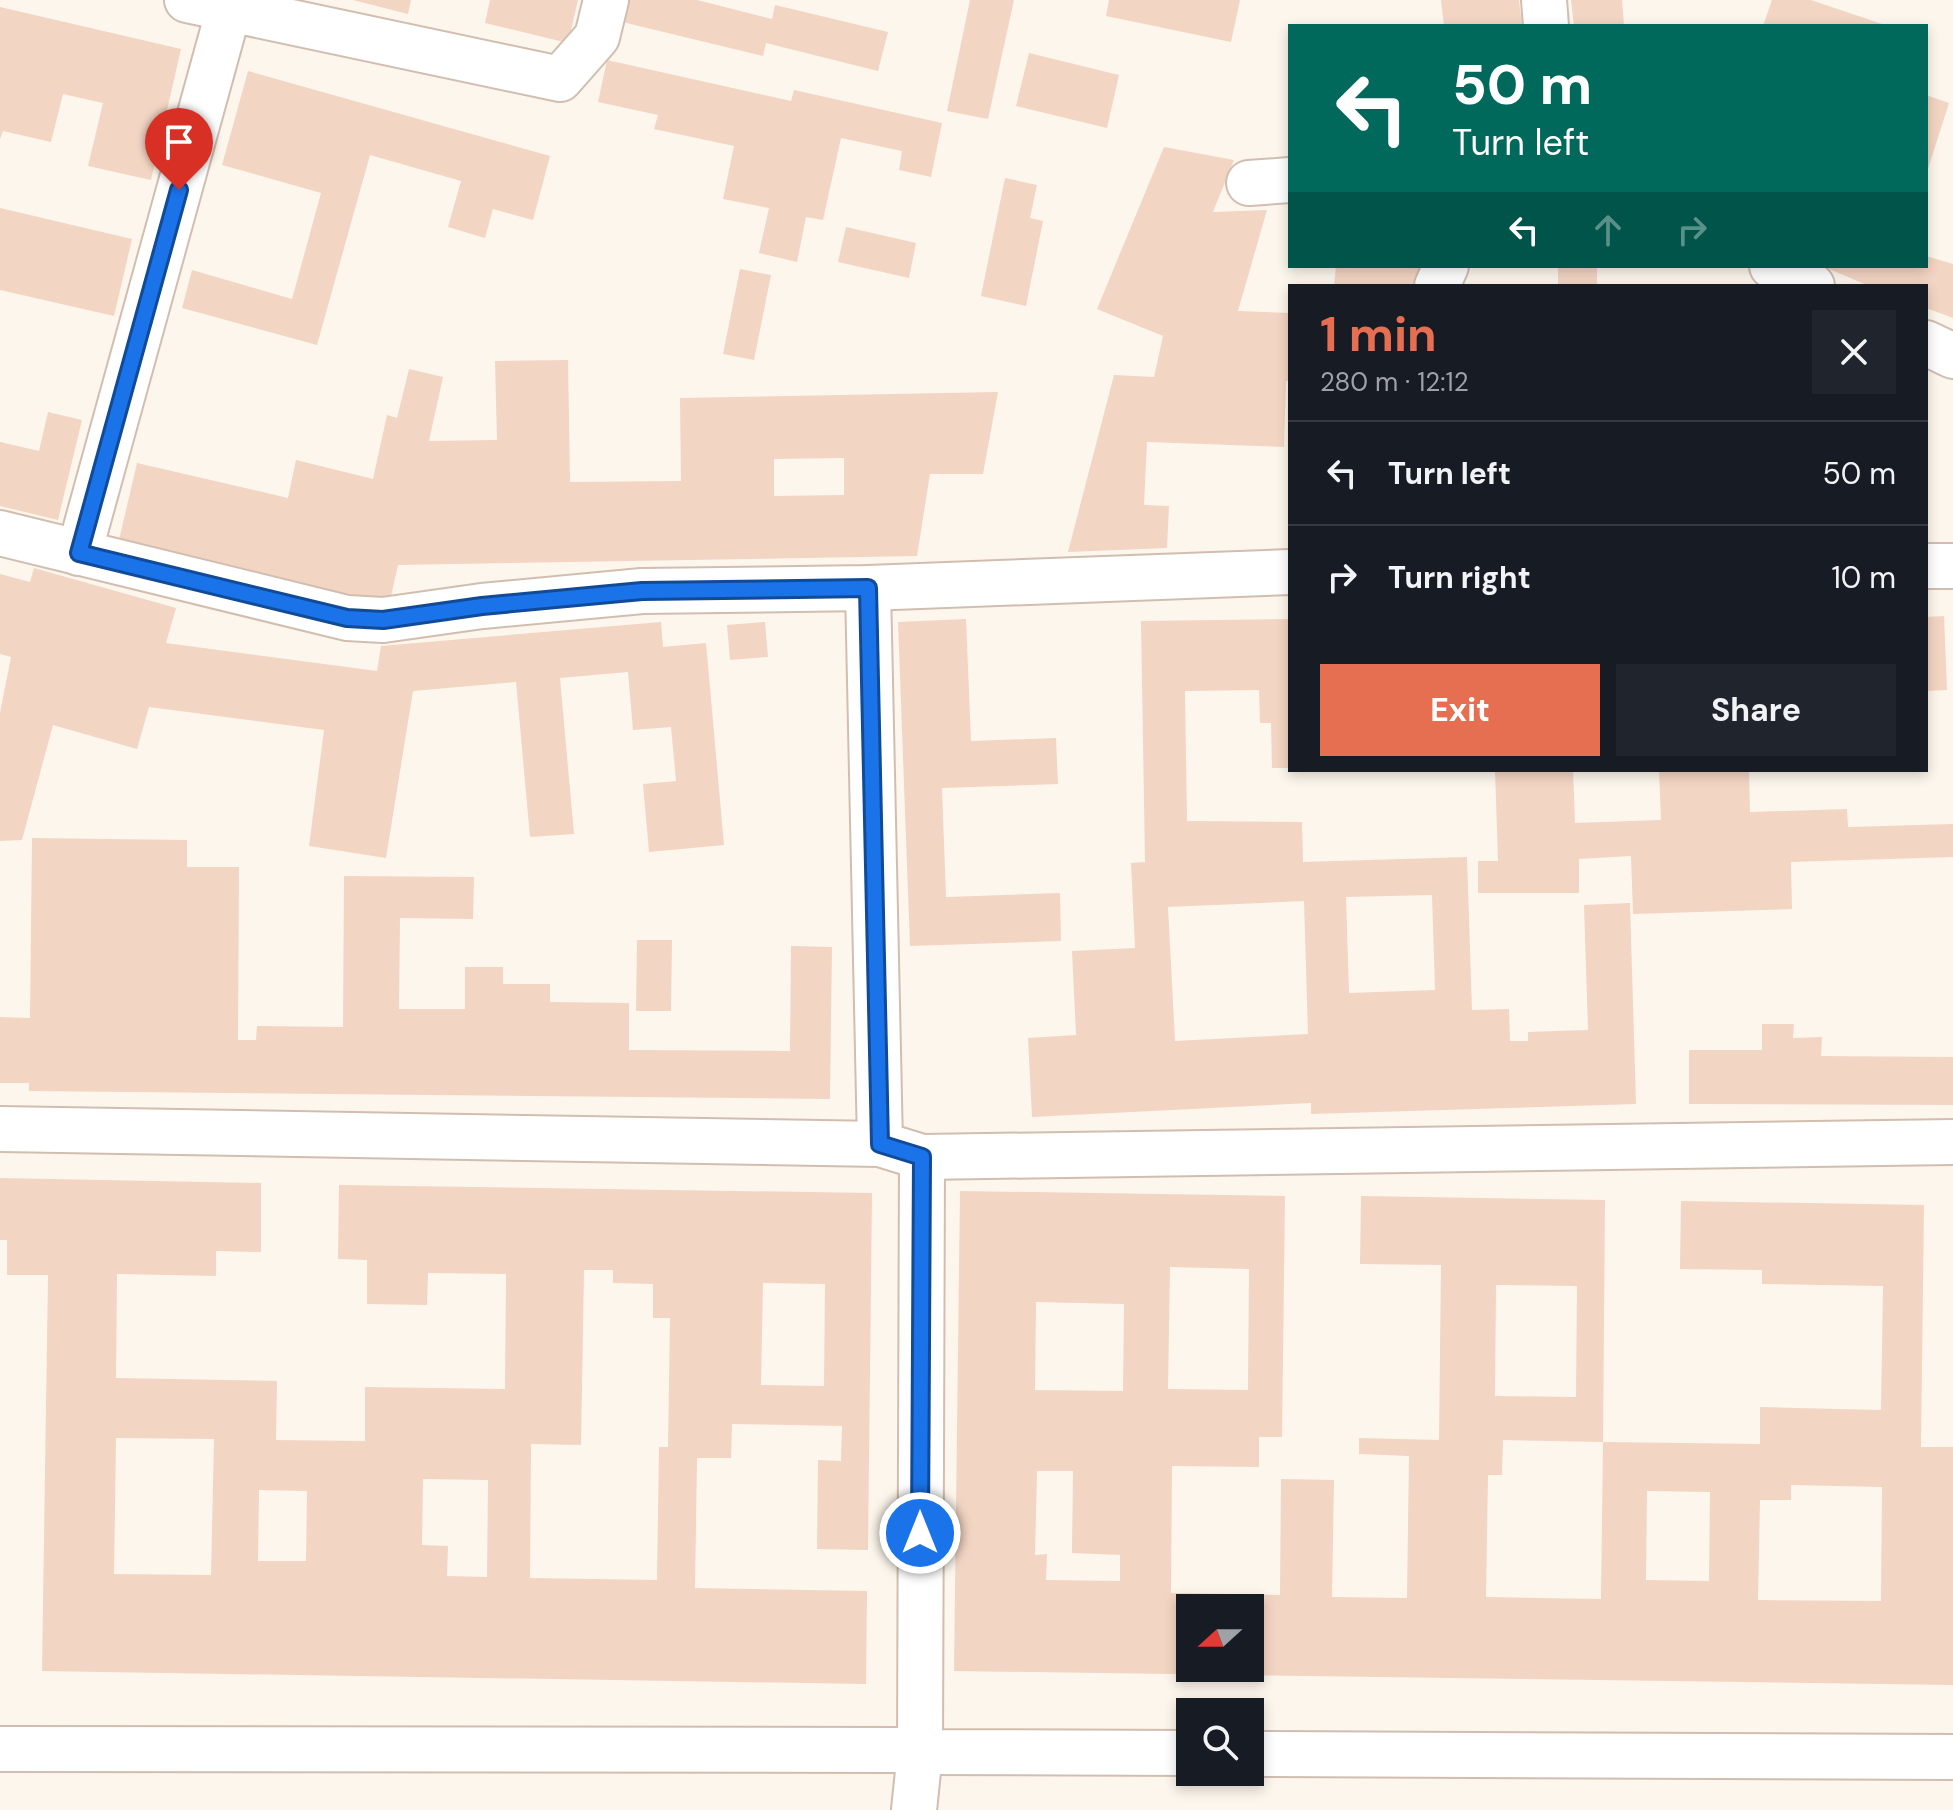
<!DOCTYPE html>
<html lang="en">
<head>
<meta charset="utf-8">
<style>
  body { margin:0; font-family:"DM Sans",sans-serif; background:#20242c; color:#f1f3f6; height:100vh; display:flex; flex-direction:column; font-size:30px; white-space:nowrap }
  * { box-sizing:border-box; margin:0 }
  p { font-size:26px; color:#9ea1a6 }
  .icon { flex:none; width:44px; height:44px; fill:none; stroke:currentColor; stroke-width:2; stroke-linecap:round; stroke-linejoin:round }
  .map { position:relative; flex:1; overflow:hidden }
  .side { position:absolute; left:1288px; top:284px; width:640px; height:488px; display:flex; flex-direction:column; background:#171b24; border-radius:0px; box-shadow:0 4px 12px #0003 }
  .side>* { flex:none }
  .hud { position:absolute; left:1288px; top:24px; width:640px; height:244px; border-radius:0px; box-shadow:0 4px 12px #0003; background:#00695c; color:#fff; overflow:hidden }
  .needle { width:52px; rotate:249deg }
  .tools { position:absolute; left:1176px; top:1594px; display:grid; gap:16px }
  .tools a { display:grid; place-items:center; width:88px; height:88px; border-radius:0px; background:#171b24; box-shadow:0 4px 12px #0003; font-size:40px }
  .pin { position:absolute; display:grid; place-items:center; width:68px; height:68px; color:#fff; margin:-82px -34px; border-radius:50% 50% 50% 0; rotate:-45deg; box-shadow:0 0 8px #0007 }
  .pin .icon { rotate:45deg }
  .me { position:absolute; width:88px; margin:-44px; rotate:0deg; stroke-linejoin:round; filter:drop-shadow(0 0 6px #0008) }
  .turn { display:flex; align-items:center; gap:28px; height:168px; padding:0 32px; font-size:36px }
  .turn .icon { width:104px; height:104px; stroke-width:2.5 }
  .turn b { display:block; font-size:56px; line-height:68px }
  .lanes { display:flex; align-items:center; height:76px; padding:0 32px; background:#0003; justify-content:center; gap:40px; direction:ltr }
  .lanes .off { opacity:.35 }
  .round { display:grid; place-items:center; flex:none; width:84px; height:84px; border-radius:0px; background:#20242c }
  .headline { display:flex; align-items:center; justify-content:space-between; height:136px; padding:0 32px }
  h1 { font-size:48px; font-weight:700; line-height:60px; color:#e76f51 }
  .primary-button { display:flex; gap:16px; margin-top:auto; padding:16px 32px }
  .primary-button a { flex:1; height:92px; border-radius:0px; background:#e76f51; color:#fff; font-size:32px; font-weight:700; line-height:92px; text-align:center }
  .primary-button a+a { background:#20242c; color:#f1f3f6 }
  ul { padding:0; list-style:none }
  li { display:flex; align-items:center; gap:24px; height:104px; padding:0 32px; border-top:2px solid #363941 }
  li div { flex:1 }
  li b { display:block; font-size:30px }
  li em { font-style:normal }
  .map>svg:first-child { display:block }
  .building { fill:#f3d5c3; fill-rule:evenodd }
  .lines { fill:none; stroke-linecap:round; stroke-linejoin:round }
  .minor-casing { stroke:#d1beb0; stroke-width:48 }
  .minor { stroke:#fff; stroke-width:44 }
  .route-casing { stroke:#114b97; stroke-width:20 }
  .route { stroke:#1a73e8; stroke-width:14 }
</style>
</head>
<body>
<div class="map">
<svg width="1953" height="1810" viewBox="0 0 1953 1810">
  <rect width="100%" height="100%" fill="#fdf6ec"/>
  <!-- building -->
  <g class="building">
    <path d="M 353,0 L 411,0 L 408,14 Z"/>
    <path d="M 490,0 L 578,0 L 568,43 L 485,23 Z"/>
    <path d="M 619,0 L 697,0 L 772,19 L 775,5 L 888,32 L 878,71 L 766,43 L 763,56 L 614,20 Z"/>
    <path d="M 970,0 L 1014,0 L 988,119 L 947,111 Z"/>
    <path d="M 1109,0 L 1240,0 L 1231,42 L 1106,16 Z"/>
    <path d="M 1441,0 L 1519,0 L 1522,26 L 1444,26 Z"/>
    <path d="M 1571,0 L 1622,0 L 1624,26 L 1574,26 Z"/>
    <path d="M 1772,0 L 1811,0 L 1888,26 L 1763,26 Z"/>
    <path d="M 0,7 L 181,49 L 151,180 L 88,166 L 103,103 L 63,94 L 51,142 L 3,131 L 0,139 Z"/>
    <path d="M 1029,53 L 1119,75 L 1107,128 L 1016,106 Z"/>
    <path d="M 607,60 L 791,101 L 794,90 L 942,123 L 931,177 L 899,170 L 902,151 L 841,138 L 823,220 L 806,217 L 797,262 L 759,253 L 769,208 L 723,199 L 734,146 L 654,129 L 658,115 L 598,102 Z"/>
    <path d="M 248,71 L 550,156 L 533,220 L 493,209 L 485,238 L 448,227 L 461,181 L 370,155 L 317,345 L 182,308 L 192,270 L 292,299 L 321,193 L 222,165 Z"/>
    <path d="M 1926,95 L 1949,103 L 1927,172 L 1926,172 Z"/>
    <path d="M 1164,147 L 1234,160 L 1213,212 L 1267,210 L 1238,311 L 1290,313 L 1290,381 L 1286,381 L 1284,447 L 1147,442 L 1144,505 L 1169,506 L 1167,548 L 1068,552 L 1114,375 L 1154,377 L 1163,336 L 1097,309 Z"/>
    <path d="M 1005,178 L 1037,185 L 1030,218 L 1043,221 L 1026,306 L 981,296 Z"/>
    <path d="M 0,208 L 132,239 L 114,316 L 0,290 Z"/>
    <path d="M 846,227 L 916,243 L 909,278 L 838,262 Z"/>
    <path d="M 1926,256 L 1953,264 L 1953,318 L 1926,308 L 1926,286 L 1869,286 L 1822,266 L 1926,266 Z"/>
    <path d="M 1336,266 L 1421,266 L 1412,286 L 1334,286 Z"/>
    <rect x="1558" y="266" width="39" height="20"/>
    <path d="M 740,269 L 771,275 L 754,360 L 723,354 Z"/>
    <path d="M 568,360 L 570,482 L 681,481 L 680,398 L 998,392 L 983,474 L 930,474 L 917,556 L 398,565 L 389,605 L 119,540 L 137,463 L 288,498 L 296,460 L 373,479 L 387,415 L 397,418 L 409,369 L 443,377 L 429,441 L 497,440 L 495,361 ZM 844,458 L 844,495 L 774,496 L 774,459 Z"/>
    <path d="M 48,412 L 82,420 L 58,520 L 0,506 L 0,442 L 39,451 Z"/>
    <path d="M 34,568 L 176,608 L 166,643 L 377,671 L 381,646 L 661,622 L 663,647 L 706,643 L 724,845 L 649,852 L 643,784 L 676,781 L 671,727 L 633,730 L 628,672 L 560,678 L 574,834 L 530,837 L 516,682 L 413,691 L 386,858 L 309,846 L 324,730 L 149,707 L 137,749 L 53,725 L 22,840 L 0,841 L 0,713 L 11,657 L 0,654 L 0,574 L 30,582 Z"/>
    <path d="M 1944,616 L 1947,690 L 1926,691 L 1926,617 Z"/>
    <path d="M 966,619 L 971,741 L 1056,738 L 1058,784 L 942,788 L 946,897 L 1060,893 L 1061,941 L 910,946 L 898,622 Z"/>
    <path d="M 1290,619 L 1290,768 L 1272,768 L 1271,723 L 1260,723 L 1259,690 L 1185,691 L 1187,821 L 1302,822 L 1303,862 L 1467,857 L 1472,1010 L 1509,1009 L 1510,1041 L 1528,1041 L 1528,1032 L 1588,1030 L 1584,905 L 1630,903 L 1636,1104 L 1311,1114 L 1311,1103 L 1032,1117 L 1028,1038 L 1076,1035 L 1072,951 L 1135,948 L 1131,863 L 1145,862 L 1141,621 ZM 1432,895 L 1435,990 L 1349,993 L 1346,897 ZM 1304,901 L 1308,1034 L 1175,1041 L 1168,907 Z"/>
    <path d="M 765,622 L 768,657 L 730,660 L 727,625 Z"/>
    <path d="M 1495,770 L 1573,770 L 1575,823 L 1661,820 L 1659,770 L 1749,770 L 1750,812 L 1847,809 L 1848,827 L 1953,824 L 1953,857 L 1791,862 L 1792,909 L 1633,914 L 1631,856 L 1579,859 L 1579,893 L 1478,893 L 1478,861 L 1498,861 Z"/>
    <path d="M 32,838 L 187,840 L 187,867 L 239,867 L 238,1040 L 256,1040 L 257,1026 L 343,1027 L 344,876 L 474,877 L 473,919 L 400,918 L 399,1009 L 465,1009 L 465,967 L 503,967 L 503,984 L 550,984 L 550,1002 L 629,1003 L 629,1050 L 790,1051 L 791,946 L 832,947 L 830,1099 L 29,1091 L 29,1083 L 0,1083 L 0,1017 L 30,1018 Z"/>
    <path d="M 637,940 L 672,940 L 671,1011 L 636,1011 Z"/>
    <path d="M 1762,1024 L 1794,1024 L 1793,1038 L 1822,1037 L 1821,1056 L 1953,1057 L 1953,1105 L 1689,1104 L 1689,1050 L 1762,1050 Z"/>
    <path d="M 0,1178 L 261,1183 L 261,1252 L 216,1251 L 216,1276 L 117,1274 L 116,1378 L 277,1381 L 276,1440 L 365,1441 L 365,1387 L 505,1389 L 506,1274 L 428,1273 L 427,1305 L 367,1304 L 367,1260 L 338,1259 L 339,1185 L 872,1193 L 868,1550 L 817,1549 L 818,1460 L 841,1461 L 842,1426 L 732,1424 L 731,1458 L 697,1458 L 695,1588 L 867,1591 L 866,1684 L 42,1671 L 48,1275 L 7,1275 L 7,1240 L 0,1240 ZM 584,1270 L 613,1270 L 613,1283 L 653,1284 L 653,1318 L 670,1318 L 668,1447 L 659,1447 L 657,1580 L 530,1578 L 531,1444 L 581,1445 ZM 763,1283 L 825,1284 L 824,1386 L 761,1385 ZM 116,1438 L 214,1439 L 211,1575 L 114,1574 ZM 423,1479 L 488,1480 L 487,1577 L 447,1576 L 448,1546 L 422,1545 ZM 259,1490 L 307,1491 L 306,1561 L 258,1561 Z"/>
    <path d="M 960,1191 L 1285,1196 L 1282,1437 L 1259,1437 L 1259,1467 L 1172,1466 L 1171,1593 L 1280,1595 L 1281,1479 L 1334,1480 L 1332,1597 L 1407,1598 L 1409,1456 L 1359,1454 L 1359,1438 L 1439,1440 L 1441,1265 L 1360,1264 L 1361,1196 L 1605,1200 L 1603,1442 L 1503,1440 L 1502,1475 L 1488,1475 L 1486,1597 L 1601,1599 L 1603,1442 L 1760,1444 L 1760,1407 L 1881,1410 L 1883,1286 L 1762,1284 L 1762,1270 L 1680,1269 L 1681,1201 L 1924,1205 L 1921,1447 L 1953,1447 L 1953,1685 L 954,1671 ZM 1170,1267 L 1249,1269 L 1248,1390 L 1168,1389 ZM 1496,1285 L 1577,1286 L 1576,1397 L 1495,1396 ZM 1036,1302 L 1124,1304 L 1123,1391 L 1035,1390 ZM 1037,1471 L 1073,1471 L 1072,1553 L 1120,1555 L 1120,1581 L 1046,1580 L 1047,1554 L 1035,1555 ZM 1791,1485 L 1882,1487 L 1881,1601 L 1758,1600 L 1760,1500 L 1791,1500 ZM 1647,1491 L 1710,1492 L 1709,1581 L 1646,1580 ZM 1190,1608 L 1250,1608 L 1250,1668 L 1190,1668 Z"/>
  </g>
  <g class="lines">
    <!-- minor casing -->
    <g class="minor-casing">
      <g id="minor">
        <path d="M 187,0 L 560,79 L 597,37 L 606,0"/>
        <path d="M 1544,0 L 1546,26"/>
        <path d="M 1249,183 L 1290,180"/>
        <path d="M 1772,266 L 1812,286"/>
        <path d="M 1437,286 L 1446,266"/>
        <path d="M 1926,343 L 1953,356"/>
        <path d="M 0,533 L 347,618 L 383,620 L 482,606 L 642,591 L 868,588 L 1290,572"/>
        <path d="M 79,553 L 229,9"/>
        <path d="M 1926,566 L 1953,566"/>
        <path d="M 868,588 L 880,1144"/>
        <path d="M 0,1129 L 880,1144 L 922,1157 L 1953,1142"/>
        <path d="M 0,1749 L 896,1750 L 920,1752 L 1190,1753"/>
        <path d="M 1250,1754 L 1953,1757"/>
        <path d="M 914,1810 L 920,1752 L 922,1157"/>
      </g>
    </g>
    <!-- minor -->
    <use href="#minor" class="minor"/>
  </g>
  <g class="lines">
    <!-- route casing -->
    <g class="route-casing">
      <path id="route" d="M 179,190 L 79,553 L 347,618 L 383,620 L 482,606 L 642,591 L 868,588 L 880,1144 L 922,1157 L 920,1533"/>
    </g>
    <!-- route -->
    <use href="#route" class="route"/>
  </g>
</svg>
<div class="tools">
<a><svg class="needle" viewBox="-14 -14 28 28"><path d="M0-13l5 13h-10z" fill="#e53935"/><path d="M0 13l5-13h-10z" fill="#9ea1a6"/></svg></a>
<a><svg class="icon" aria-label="search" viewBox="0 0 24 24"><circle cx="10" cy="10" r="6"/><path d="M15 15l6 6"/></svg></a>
</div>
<div class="pin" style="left:179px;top:190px;background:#d93025"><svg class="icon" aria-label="arrive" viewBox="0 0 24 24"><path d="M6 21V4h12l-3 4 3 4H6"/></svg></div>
<svg class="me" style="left:920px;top:1533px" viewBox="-20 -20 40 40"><circle r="17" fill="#1a73e8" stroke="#fff" stroke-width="3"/><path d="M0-11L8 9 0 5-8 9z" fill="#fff"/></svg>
<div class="hud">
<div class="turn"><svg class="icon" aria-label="left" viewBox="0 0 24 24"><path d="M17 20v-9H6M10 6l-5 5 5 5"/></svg><div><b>50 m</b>Turn left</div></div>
<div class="lanes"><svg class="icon" aria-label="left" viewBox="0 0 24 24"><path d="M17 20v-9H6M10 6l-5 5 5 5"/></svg><svg class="icon off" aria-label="ahead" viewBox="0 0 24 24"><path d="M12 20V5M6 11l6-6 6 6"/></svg><svg class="icon off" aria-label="right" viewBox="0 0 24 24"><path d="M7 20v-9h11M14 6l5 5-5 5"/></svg></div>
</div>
<section class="side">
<div class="headline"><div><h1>1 min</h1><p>280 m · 12:12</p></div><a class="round"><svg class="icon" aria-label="close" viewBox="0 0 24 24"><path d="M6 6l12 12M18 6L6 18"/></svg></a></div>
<ul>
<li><svg class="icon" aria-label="left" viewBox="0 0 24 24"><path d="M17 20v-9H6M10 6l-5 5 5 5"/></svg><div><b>Turn left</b></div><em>50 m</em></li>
<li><svg class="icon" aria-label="right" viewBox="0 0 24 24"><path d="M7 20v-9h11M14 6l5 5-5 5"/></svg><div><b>Turn right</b></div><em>10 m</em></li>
</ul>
<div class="primary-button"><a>Exit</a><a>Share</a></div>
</section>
</div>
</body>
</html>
